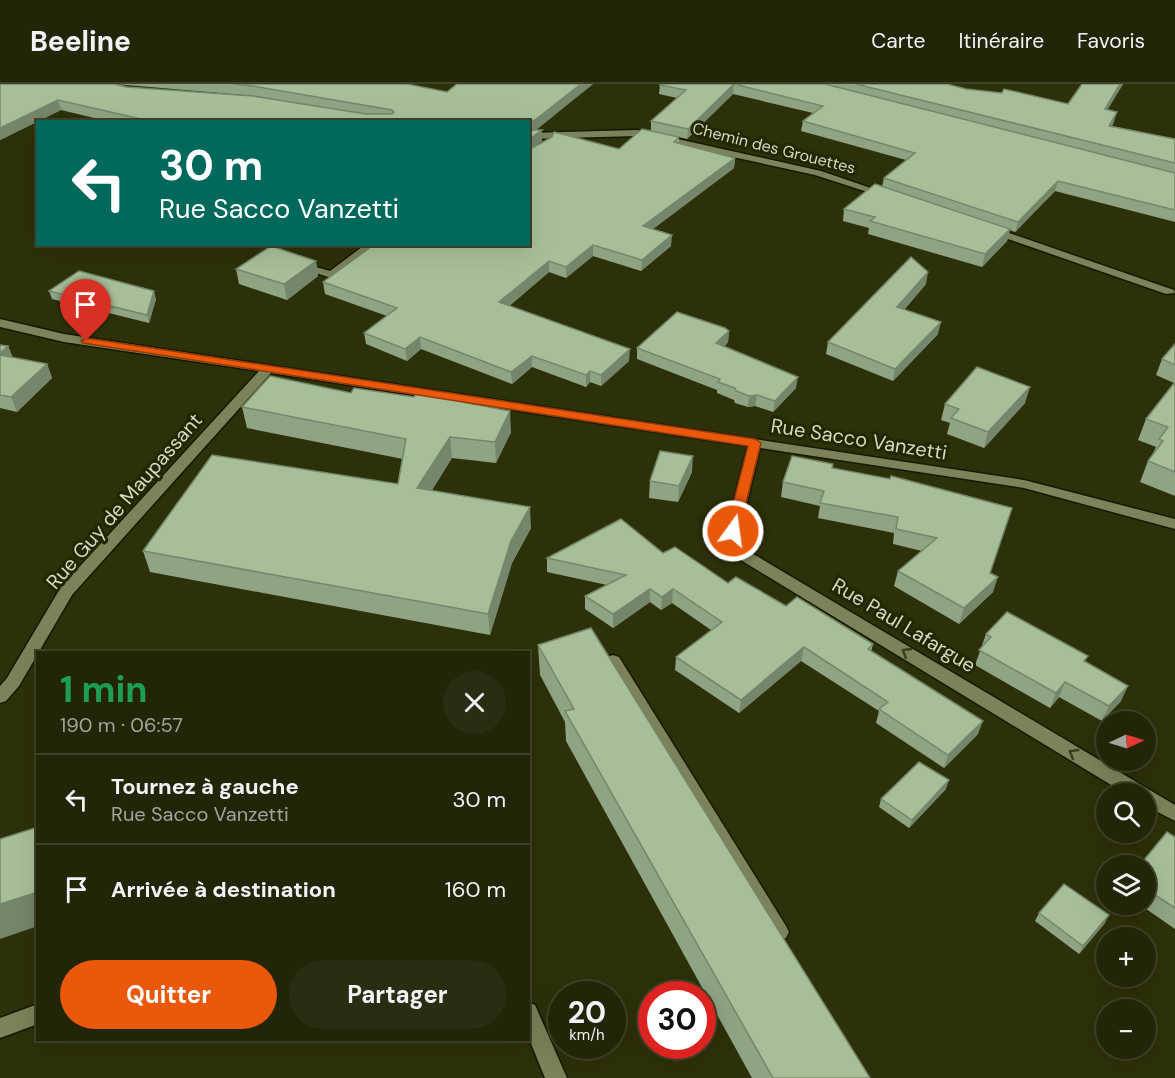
<!DOCTYPE html>
<html lang="fr">
<head>
<meta charset="utf-8">
<style>
  body { margin:0; font-family:"DM Sans",sans-serif; background:#2a2d11; color:#f1f3f6; height:100vh; display:flex; flex-direction:column; font-size:22px; white-space:nowrap }
  * { box-sizing:border-box; margin:0 }
  p { font-size:20px; color:#a2a59b }
  .icon { flex:none; width:33px; height:33px; fill:none; stroke:currentColor; stroke-width:2; stroke-linecap:round; stroke-linejoin:round }
  .map { position:relative; flex:1; overflow:hidden }
  .panel { position:absolute; left:36px; top:567px; width:494px; height:390px; display:flex; flex-direction:column; background:#222507; border-radius:0px; box-shadow:0 6px 24px #0002,0 0 0 2px #3f4228 }
  .panel>* { flex:none }
  .banner { position:absolute; left:36px; top:36px; width:494px; height:126px; border-radius:0px; box-shadow:0 6px 24px #0002,0 0 0 2px #3f4228; background:#00695c; color:#fff; overflow:hidden }
  .needle { width:39px; rotate:86deg }
  .tools { position:absolute; left:1096px; top:627px; display:grid; gap:12px }
  .tools a { display:grid; place-items:center; width:60px; height:60px; border-radius:50%; background:#222507; box-shadow:0 6px 24px #0002,0 0 0 2px #3f4228; font-size:30px }
  .speed { position:absolute; left:548px; top:897px; display:flex; gap:12px; font-size:30px; font-weight:700; text-align:center }
  .speed>* { display:grid; place-content:center; width:78px; height:78px; border-radius:50%; background:#222507; box-shadow:0 6px 24px #0002,0 0 0 2px #3f4228; line-height:1 }
  .speed small { font-size:15px; font-weight:400 }
  .speed .limit { border:9px solid #d22; background:#fff; color:#111 }
  .pin { position:absolute; display:grid; place-items:center; width:51px; height:51px; color:#fff; margin:-62px -26px; border-radius:50% 50% 50% 0; rotate:-45deg; box-shadow:0 0 6px #0007 }
  .pin .icon { rotate:45deg }
  .me { position:absolute; width:66px; margin:-33px; rotate:14deg; stroke-linejoin:round; filter:drop-shadow(0 0 4px #0008) }
  .turn { display:flex; align-items:center; gap:21px; height:126px; padding:0 24px; font-size:27px }
  .turn .icon { width:78px; height:78px; stroke-width:2.5 }
  .turn b { display:block; font-size:42px; line-height:51px }
  .round { display:grid; place-items:center; flex:none; width:63px; height:63px; border-radius:32px; background:#2a2d11 }
  .headline { display:flex; align-items:center; justify-content:space-between; height:102px; padding:0 24px }
  h1 { font-size:36px; font-weight:700; line-height:45px; color:#1e9e55 }
  .action { display:flex; gap:12px; margin-top:auto; padding:12px 24px }
  .action a { flex:1; height:69px; border-radius:36px; background:#ea580c; color:#fff; font-size:24px; font-weight:700; line-height:69px; text-align:center }
  .action a+a { background:#2a2d11; color:#f1f3f6 }
  ul { padding:0; list-style:none }
  li { display:flex; align-items:center; gap:18px; height:90px; padding:0 24px; border-top:2px solid #3f4228 }
  li div { flex:1 }
  li b { display:block; font-size:22px }
  li em { font-style:normal }
  header { display:flex; align-items:center; gap:36px; box-sizing:border-box; height:84px; padding:0 30px; background:#222507; border-bottom:2px solid #3f4228 }
  header strong { font-size:28px }
  nav { display:flex; gap:33px; margin-inline-start:auto; font-size:21px }
  .map>svg:first-child { display:block }
  .lines { fill:none; stroke-linecap:round; stroke-linejoin:round }
  .lane-casing { stroke:#161800; stroke-width:3 }
  .street-casing { stroke:#161800; stroke-width:3 }
  .lane { fill:#7c8259; fill-rule:evenodd }
  .street { fill:#7c8259; fill-rule:evenodd }
  .wall { fill:#8fa484; fill-rule:evenodd }
  .shaded-wall { fill:#74866b }
  .building { fill:#a6bf99; stroke:#74866b; stroke-width:1.5 }
  .oneway { stroke:#393e16 }
  .route { fill:#ea580c; stroke:#983908; stroke-width:1.5 }
  .labels { text-anchor:middle; dominant-baseline:central; stroke-width:6; stroke-linejoin:round; paint-order:stroke }
  .far-street-label { font-size:16px; fill:#d6dac4; stroke:#232700 }
  .street-label { font-size:20px; fill:#d6dac4; stroke:#232700 }
</style>
</head>
<body>
<header>
<strong>Beeline</strong>
<nav><a>Carte</a><a>Itinéraire</a><a>Favoris</a></nav>
</header>
<div class="map">
<svg width="1175" height="994" viewBox="0 0 1175 994">
  <rect width="100%" height="100%" fill="#2d3109"/>
  <g class="lines">
    <!-- lane casing -->
    <g class="lane-casing">
      <g id="lane">
        <path d="M 366,160 L 379,160 L 336,193 L 328,193 L 292,181 L 298,178 L 330,187 Z"/>
        <path d="M 613,571 L 619,573 L 786,842 L 789,848 L 786,854 L 779,857 L 772,854 L 607,581 L 605,577 L 607,573 Z"/>
      </g>
    </g>
    <!-- street casing -->
    <g class="street-casing">
      <g id="street">
        <path d="M 637,46 L 821,87 L 891,111 L 886,114 L 815,91 L 637,52 L 528,55 L 528,49 Z"/>
        <path d="M 989,142 L 1174,206 L 1175,209 L 1166,210 L 985,147 L 985,143 Z"/>
        <path d="M 0,235 L 64,250 L 1024,396 L 1175,435 L 1175,445 L 1024,404 L 760,364 L 740,447 L 750,468 L 1175,721 L 1175,737 L 1146,722 L 1146,710 L 1126,710 L 739,475 L 726,447 L 748,362 L 271,289 L 72,511 L 19,602 L 6,617 L 0,619 L 0,602 L 7,594 L 61,503 L 259,287 L 64,258 L 0,243 Z"/>
        <path d="M 528,918 L 535,921 L 567,994 L 545,994 L 528,952 Z"/>
        <path d="M 38,920 L 38,940 L 0,954 L 0,934 Z"/>
      </g>
    </g>
    <!-- lane -->
    <use href="#lane" class="lane"/>
    <!-- street -->
    <use href="#street" class="street"/>
  </g>
  <!-- wall -->
  <g class="wall">
    <path d="M 0,0 L 407,0 L 447,8 L 457,0 L 593,0 L 535,46 L 542,57 L 532,64 L 619,65 L 651,47 L 651,37 L 677,14 L 659,10 L 660,0 L 947,0 L 966,5 L 1068,20 L 1082,0 L 1123,0 L 1107,26 L 1114,38 L 1112,42 L 1175,55 L 1175,138 L 1055,107 L 1015,148 L 1010,146 L 1007,157 L 982,183 L 868,150 L 869,144 L 843,137 L 844,125 L 882,103 L 884,94 L 906,76 L 801,47 L 803,37 L 813,29 L 733,10 L 687,55 L 679,53 L 679,59 L 735,74 L 734,84 L 653,145 L 671,162 L 641,187 L 593,172 L 566,194 L 549,188 L 509,222 L 629,277 L 601,302 L 590,298 L 586,303 L 532,283 L 512,300 L 421,265 L 407,277 L 366,260 L 364,249 L 387,232 L 325,210 L 323,198 L 528,160 L 528,38 L 111,38 L 61,26 L 0,56 ZM 115,0 L 255,12 L 295,19 L 127,3 Z"/>
    <path d="M 316,177 L 318,192 L 287,216 L 239,200 L 236,185 Z"/>
    <path d="M 926,200 L 904,226 L 938,250 L 893,297 L 826,270 L 828,258 Z"/>
    <path d="M 49,207 L 156,215 L 149,239 L 52,215 Z"/>
    <path d="M 729,247 L 728,258 L 724,263 L 796,304 L 773,328 L 755,322 L 748,323 L 735,319 L 734,316 L 717,309 L 717,306 L 637,275 L 637,264 Z"/>
    <path d="M 1175,260 L 1175,412 L 1140,398 L 1148,377 L 1152,371 L 1156,363 L 1138,356 L 1146,335 L 1174,299 L 1156,291 L 1162,275 Z"/>
    <path d="M 0,261 L 8,262 L 12,273 L 47,280 L 52,294 L 17,328 L 0,324 Z"/>
    <path d="M 351,309 L 414,313 L 468,319 L 511,348 L 496,379 L 452,374 L 431,407 L 531,444 L 512,479 L 490,551 L 150,488 L 143,467 L 398,400 L 403,375 L 247,344 L 242,323 Z"/>
    <path d="M 1025,319 L 984,364 L 947,350 L 950,339 L 941,336 L 945,320 Z"/>
    <path d="M 832,384 L 990,489 L 993,508 L 959,540 L 894,502 L 898,487 L 922,467 L 893,460 L 894,449 L 818,434 L 820,422 L 781,413 L 783,398 Z"/>
    <path d="M 692,388 L 678,418 L 649,414 L 650,397 Z"/>
    <path d="M 663,469 L 728,499 L 786,522 L 873,560 L 871,568 L 978,650 L 944,684 L 876,639 L 879,627 L 801,577 L 739,629 L 675,586 L 676,573 L 711,546 L 672,519 L 661,526 L 650,518 L 613,544 L 585,525 L 585,512 L 607,501 L 547,488 L 547,474 Z"/>
    <path d="M 986,550 L 1086,577 L 1121,617 L 1102,637 L 1059,613 L 1050,624 L 975,581 Z"/>
    <path d="M 538,561 L 870,994 L 752,994 L 566,657 L 565,638 L 540,591 Z"/>
    <path d="M 946,705 L 909,744 L 879,723 L 881,715 Z"/>
    <path d="M 1175,753 L 1175,845 L 1139,820 L 1146,820 L 1146,782 Z"/>
    <path d="M 1039,829 L 1105,839 L 1079,870 L 1035,837 Z"/>
  </g>
  <!-- shaded-wall -->
  <g class="shaded-wall">
    <path d="M 581,0 L 593,0 L 535,47 L 528,47 L 528,38 L 526,38 Z"/>
    <path d="M 734,0 L 733,10 L 687,55 L 688,45 Z"/>
    <path d="M 1120,0 L 1123,0 L 1102,35 L 1105,25 Z"/>
    <path d="M 58,16 L 61,26 L 0,56 L 0,44 Z"/>
    <path d="M 1117,28 L 1114,38 L 1106,52 L 1109,42 Z"/>
    <path d="M 542,46 L 542,57 L 528,66 L 528,56 Z"/>
    <path d="M 735,74 L 734,84 L 642,153 L 643,142 Z"/>
    <path d="M 1058,97 L 1055,107 L 1015,148 L 1018,138 Z"/>
    <path d="M 1010,145 L 1007,157 L 982,183 L 985,170 Z"/>
    <path d="M 672,151 L 671,162 L 641,187 L 642,176 Z"/>
    <path d="M 593,161 L 593,172 L 566,194 L 566,183 Z"/>
    <path d="M 316,177 L 318,192 L 287,216 L 284,200 Z"/>
    <path d="M 549,177 L 549,188 L 500,230 L 499,218 Z"/>
    <path d="M 928,188 L 926,200 L 895,236 L 897,223 Z"/>
    <path d="M 154,207 L 156,215 L 149,239 L 147,231 Z"/>
    <path d="M 941,238 L 938,250 L 893,297 L 895,285 Z"/>
    <path d="M 729,247 L 728,258 L 715,270 L 716,259 Z"/>
    <path d="M 420,253 L 421,265 L 407,277 L 405,265 Z"/>
    <path d="M 8,262 L 14,276 L 0,275 L 0,269 Z"/>
    <path d="M 630,265 L 629,277 L 601,302 L 601,291 Z"/>
    <path d="M 532,272 L 532,283 L 512,300 L 511,288 Z"/>
    <path d="M 47,280 L 52,294 L 17,328 L 11,313 Z"/>
    <path d="M 590,287 L 590,298 L 586,303 L 586,291 Z"/>
    <path d="M 798,293 L 796,304 L 773,328 L 775,317 Z"/>
    <path d="M 1030,303 L 1025,319 L 984,364 L 988,348 Z"/>
    <path d="M 757,311 L 755,322 L 748,323 L 749,312 Z"/>
    <path d="M 510,327 L 511,348 L 496,379 L 495,358 Z"/>
    <path d="M 450,353 L 452,374 L 420,426 L 417,404 Z"/>
    <path d="M 693,372 L 692,388 L 678,418 L 679,402 Z"/>
    <path d="M 530,423 L 531,444 L 512,479 L 490,551 L 488,530 L 511,457 Z"/>
    <path d="M 998,493 L 993,508 L 959,540 L 964,524 Z"/>
    <path d="M 650,505 L 650,518 L 613,544 L 613,530 Z"/>
    <path d="M 673,505 L 672,519 L 661,526 L 662,513 Z"/>
    <path d="M 804,563 L 801,577 L 739,629 L 741,616 Z"/>
    <path d="M 1065,598 L 1059,613 L 1050,624 L 1056,609 Z"/>
    <path d="M 1128,602 L 1121,617 L 1102,637 L 1109,622 Z"/>
    <path d="M 983,637 L 978,650 L 944,684 L 948,671 Z"/>
    <path d="M 949,696 L 946,705 L 909,744 L 912,736 Z"/>
    <path d="M 38,808 L 38,842 L 0,855 L 0,820 Z"/>
    <path d="M 1109,831 L 1105,839 L 1079,870 L 1083,862 Z"/>
  </g>
  <!-- building -->
  <g class="building">
    <path d="M 0,0 L 114,0 L 127,3 L 253,12 L 366,30 L 392,30 L 394,28 L 392,26 L 253,2 L 233,0 L 407,0 L 447,8 L 457,0 L 581,0 L 535,36 L 526,38 L 240,38 L 234,36 L 232,38 L 154,38 L 58,16 L 0,44 Z"/>
    <path d="M 660,0 L 825,0 L 1175,89 L 1175,126 L 1058,97 L 1018,138 L 884,94 L 915,69 L 803,37 L 823,22 L 734,0 L 688,45 L 651,37 L 686,6 L 660,1 Z"/>
    <path d="M 856,0 L 947,0 L 966,5 L 1002,9 L 1004,5 L 1068,20 L 1082,0 L 1120,0 L 1105,25 L 1117,28 L 1109,42 L 1175,55 L 1175,79 Z"/>
    <path d="M 642,45 L 679,53 L 674,58 L 735,74 L 643,142 L 672,151 L 642,176 L 593,161 L 566,183 L 549,177 L 499,218 L 630,265 L 601,291 L 590,287 L 586,291 L 532,272 L 511,288 L 420,253 L 405,265 L 364,249 L 397,224 L 323,198 L 375,160 L 528,160 L 528,66 L 552,53 L 554,48 L 619,65 Z"/>
    <path d="M 528,46 L 542,46 L 528,56 Z"/>
    <path d="M 875,100 L 1010,145 L 985,170 L 870,137 L 875,133 L 844,125 Z"/>
    <path d="M 271,162 L 316,177 L 284,200 L 236,185 Z"/>
    <path d="M 911,173 L 928,188 L 897,223 L 941,238 L 895,285 L 828,258 Z"/>
    <path d="M 79,187 L 154,207 L 147,231 L 49,207 Z"/>
    <path d="M 677,228 L 725,244 L 729,247 L 716,259 L 798,293 L 775,317 L 757,311 L 749,312 L 736,307 L 735,304 L 718,298 L 720,295 L 637,264 Z"/>
    <path d="M 1175,260 L 1175,281 L 1162,275 Z"/>
    <path d="M 0,261 L 8,262 L 0,269 Z"/>
    <path d="M 0,271 L 47,280 L 11,313 L 0,311 Z"/>
    <path d="M 977,283 L 1030,303 L 988,348 L 951,334 L 959,325 L 945,320 Z"/>
    <path d="M 270,292 L 351,309 L 354,304 L 414,313 L 417,307 L 467,315 L 463,318 L 510,327 L 495,358 L 450,353 L 417,404 L 530,423 L 511,457 L 488,530 L 143,467 L 212,371 L 398,400 L 406,355 L 242,323 Z"/>
    <path d="M 1175,298 L 1175,388 L 1148,377 L 1163,357 L 1159,355 L 1168,343 L 1146,335 Z"/>
    <path d="M 660,367 L 693,372 L 679,402 L 650,397 Z"/>
    <path d="M 792,372 L 833,380 L 832,384 L 890,395 L 891,392 L 1012,424 L 990,489 L 998,493 L 964,524 L 898,487 L 937,454 L 896,445 L 898,433 L 820,419 L 824,407 L 783,398 Z"/>
    <path d="M 621,435 L 663,469 L 675,463 L 728,499 L 736,493 L 786,522 L 797,513 L 873,560 L 868,565 L 983,637 L 948,671 L 879,625 L 888,618 L 804,563 L 741,616 L 676,573 L 722,538 L 673,505 L 662,513 L 650,505 L 613,530 L 585,512 L 626,491 L 547,474 Z"/>
    <path d="M 1007,528 L 1088,572 L 1084,577 L 1128,602 L 1109,622 L 1065,598 L 1056,609 L 979,566 L 991,553 L 986,550 Z"/>
    <path d="M 591,544 L 870,994 L 773,994 L 565,627 L 574,625 L 538,561 Z"/>
    <path d="M 919,678 L 949,696 L 912,736 L 881,715 Z"/>
    <path d="M 38,743 L 38,808 L 0,820 L 0,755 Z"/>
    <path d="M 1167,748 L 1175,753 L 1175,824 L 1146,805 L 1146,782 L 1139,782 Z"/>
    <path d="M 1064,800 L 1109,831 L 1083,862 L 1039,829 Z"/>
  </g>
  <!-- one-way arrows -->
  <defs><path id="oneway-chevron" d="M-2-3.5L2.5 0L-2 3.5" fill="none" stroke-width="1.6" stroke-linecap="round" stroke-linejoin="round" transform="scale(1.5)"/></defs>
  <g class="oneway">
    <use href="#oneway-chevron" transform="translate(906 568) rotate(-149)"/>
    <use href="#oneway-chevron" transform="translate(1073 669) rotate(-149)"/>
  </g>
  <!-- route -->
  <path class="route" d="M 86,254 L 755,355 L 761,359 L 739,447 L 733,451 L 726,447 L 748,362 L 83,259 L 81,257 Z"/>
  <g class="labels">
    <!-- far-street labels -->
    <g class="far-street-label">
      <text transform="translate(774 64) rotate(14)">Chemin des Grouettes</text>
    </g>
    <!-- street labels -->
    <g class="street-label">
      <text transform="translate(859 355) rotate(9)">Rue Sacco Vanzetti</text>
      <text transform="translate(124 417) rotate(-49)">Rue Guy de Maupassant</text>
      <text transform="translate(904 541) rotate(31)">Rue Paul Lafargue</text>
    </g>
  </g>
</svg>
<div class="tools">
<a><svg class="needle" viewBox="-14 -14 28 28"><path d="M0-13l5 13h-10z" fill="#e53935"/><path d="M0 13l5-13h-10z" fill="#a2a59b"/></svg></a>
<a><svg class="icon" aria-label="search" viewBox="0 0 24 24"><circle cx="10" cy="10" r="6"/><path d="M15 15l6 6"/></svg></a>
<a><svg class="icon" aria-label="layers" viewBox="0 0 24 24"><path d="M12 4l9 5-9 5-9-5zM3 14l9 5 9-5"/></svg></a>
<a>+</a>
<a>−</a>
</div>
<div class="speed"><div>20<small>km/h</small></div><div class="limit">30</div></div>
<div class="pin" style="left:86px;top:257px;background:#d93025"><svg class="icon" aria-label="arrive" viewBox="0 0 24 24"><path d="M6 21V4h12l-3 4 3 4H6"/></svg></div>
<svg class="me" style="left:733px;top:447px" viewBox="-20 -20 40 40"><circle r="17" fill="#ea580c" stroke="#fff" stroke-width="3"/><path d="M0-11L8 9 0 5-8 9z" fill="#fff"/></svg>
<div class="banner">
<div class="turn"><svg class="icon" aria-label="left" viewBox="0 0 24 24"><path d="M17 20v-9H6M10 6l-5 5 5 5"/></svg><div><b>30 m</b>Rue Sacco Vanzetti</div></div>
</div>
<section class="panel">
<div class="headline"><div><h1>1 min</h1><p>190 m · 06:57</p></div><a class="round"><svg class="icon" aria-label="close" viewBox="0 0 24 24"><path d="M6 6l12 12M18 6L6 18"/></svg></a></div>
<ul>
<li><svg class="icon" aria-label="left" viewBox="0 0 24 24"><path d="M17 20v-9H6M10 6l-5 5 5 5"/></svg><div><b>Tournez à gauche</b><p>Rue Sacco Vanzetti</p></div><em>30 m</em></li>
<li><svg class="icon" aria-label="arrive" viewBox="0 0 24 24"><path d="M6 21V4h12l-3 4 3 4H6"/></svg><div><b>Arrivée à destination</b></div><em>160 m</em></li>
</ul>
<div class="action"><a>Quitter</a><a>Partager</a></div>
</section>
</div>
</body>
</html>
